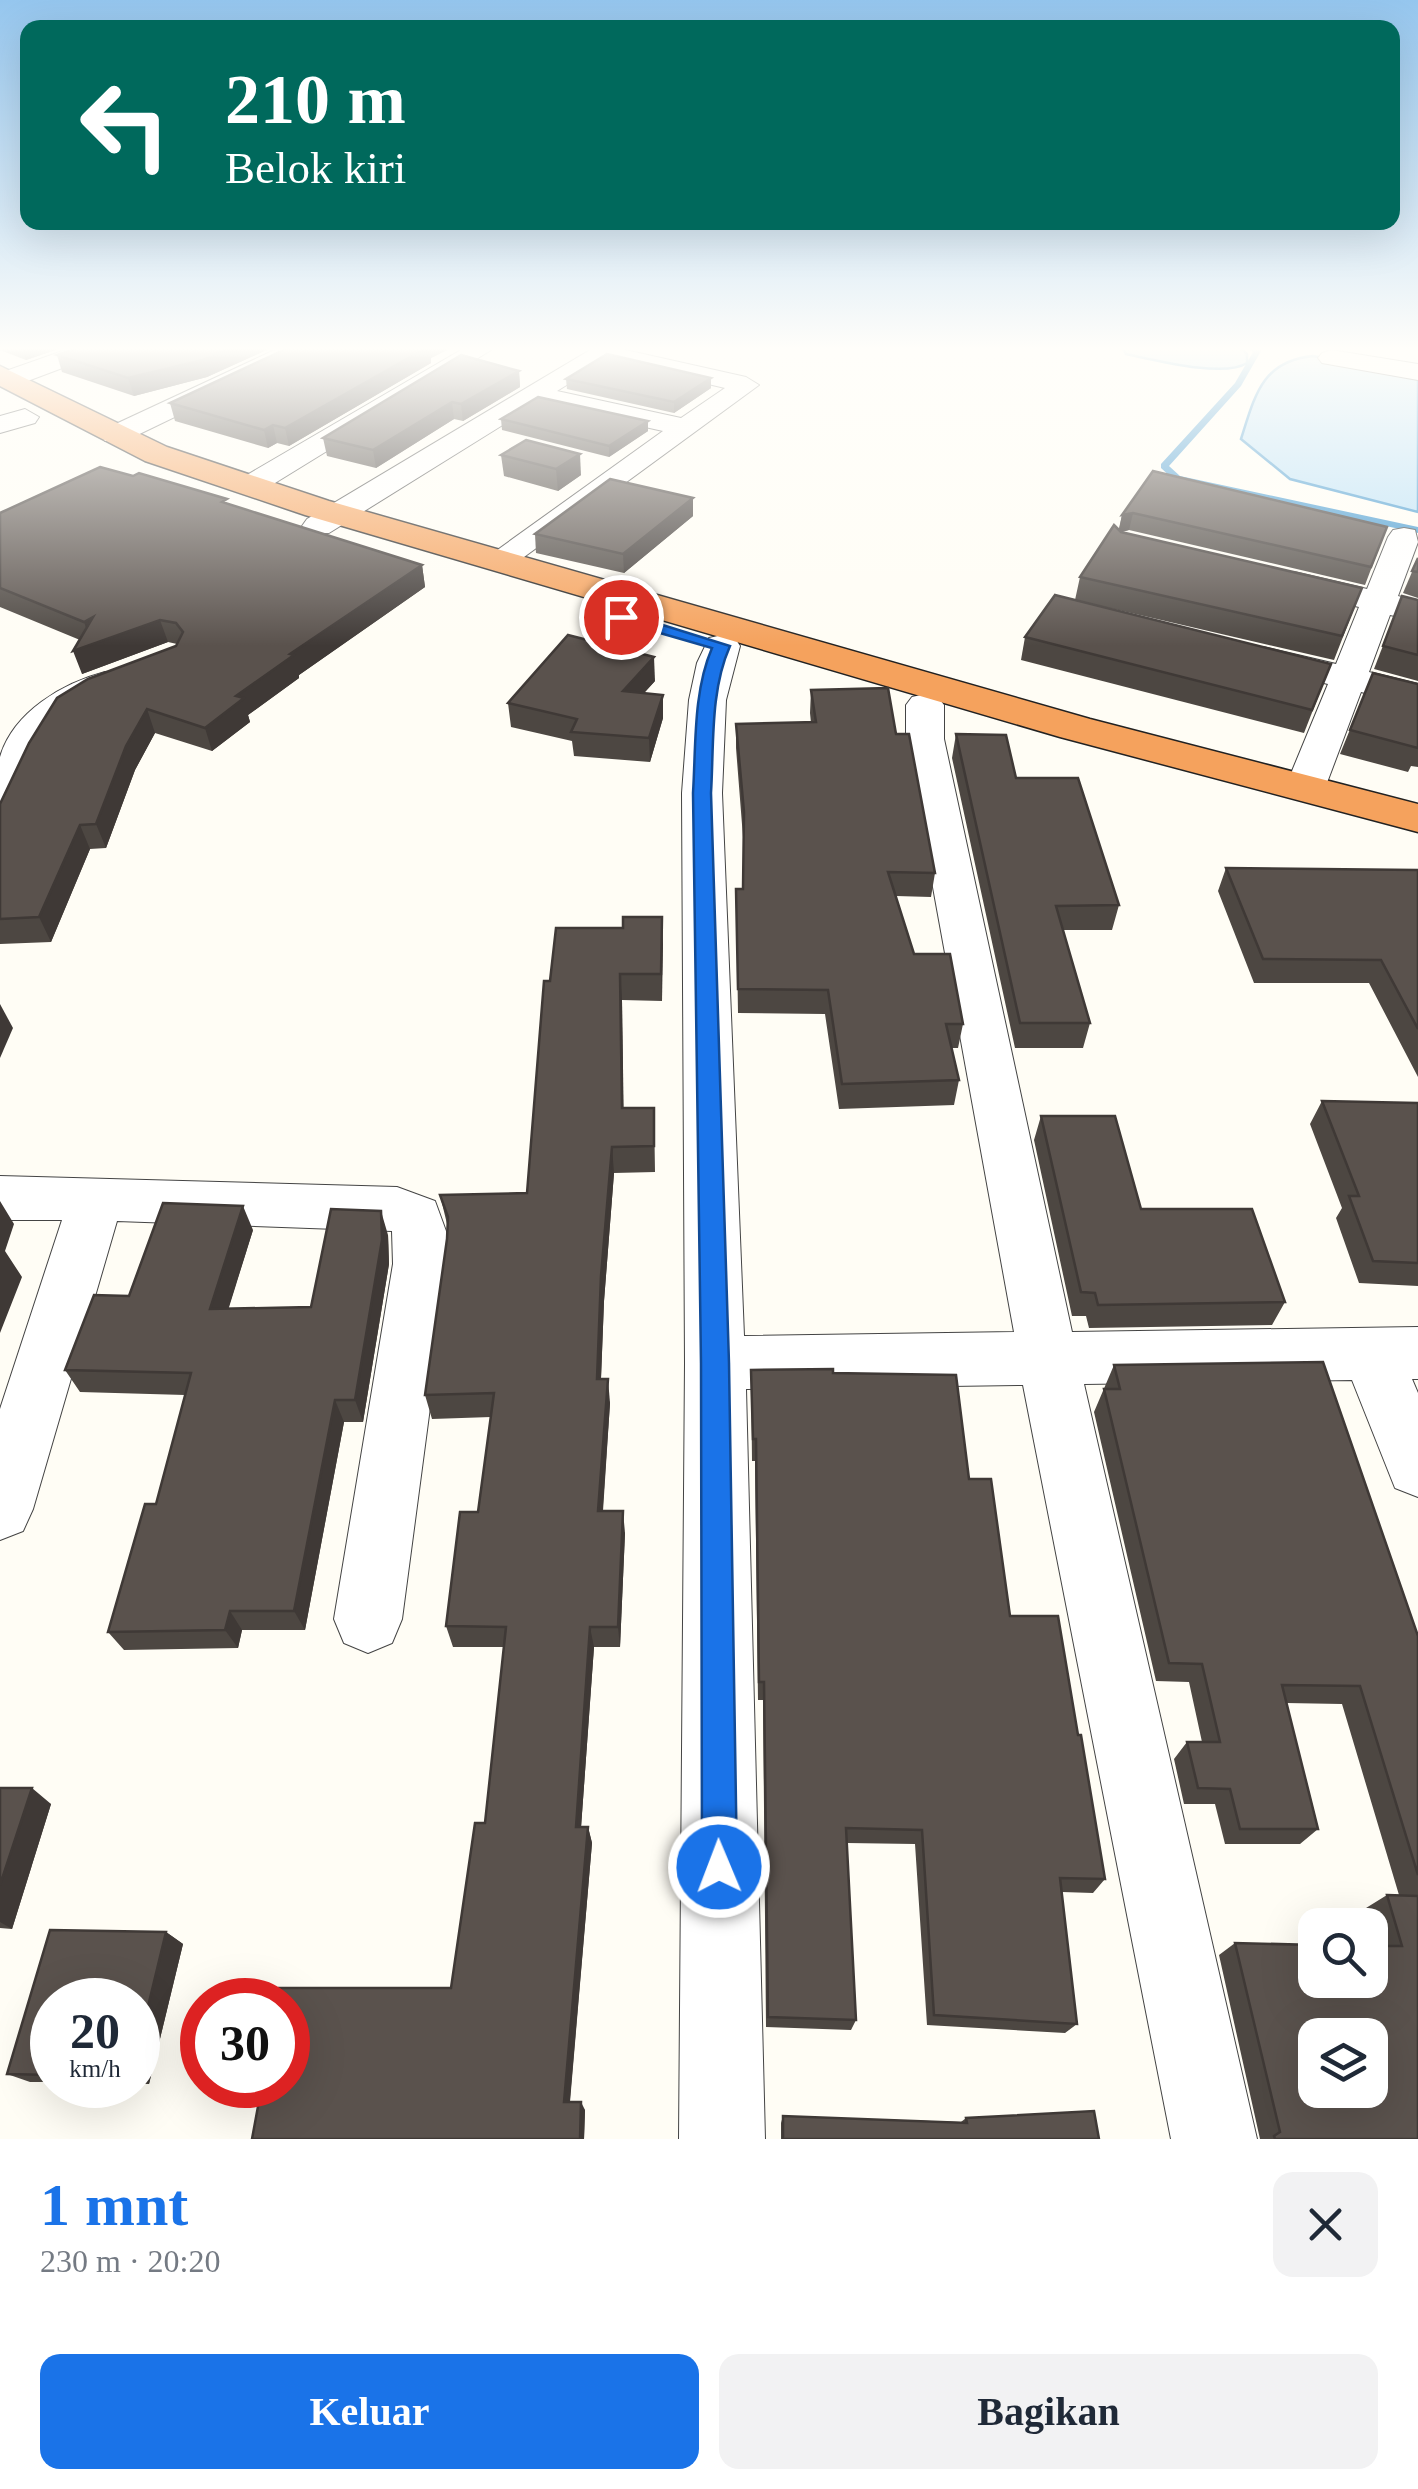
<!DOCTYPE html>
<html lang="id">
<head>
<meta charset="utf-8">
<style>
  body { margin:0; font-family:"Times New Roman",serif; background:#f2f2f3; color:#1f2937; height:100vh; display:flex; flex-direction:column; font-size:38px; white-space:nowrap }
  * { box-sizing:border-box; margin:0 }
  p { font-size:32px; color:#747a83 }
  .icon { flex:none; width:55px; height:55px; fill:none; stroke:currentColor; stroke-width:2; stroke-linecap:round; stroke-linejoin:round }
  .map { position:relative; height:2139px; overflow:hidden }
  .sheet { display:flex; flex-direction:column; background:#fff; flex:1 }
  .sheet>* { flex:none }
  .guide { position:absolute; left:20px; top:20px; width:1380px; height:210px; border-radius:20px; box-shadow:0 10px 40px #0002; background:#00695c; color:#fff; overflow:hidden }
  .controls { position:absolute; left:1298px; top:1908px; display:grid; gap:20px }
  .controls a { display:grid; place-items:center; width:90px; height:90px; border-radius:20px; background:#fff; box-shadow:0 10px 40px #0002; font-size:50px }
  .speed { position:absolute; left:30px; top:1978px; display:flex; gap:20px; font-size:50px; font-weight:700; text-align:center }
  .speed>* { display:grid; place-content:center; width:130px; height:130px; border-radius:50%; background:#fff; box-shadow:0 10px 40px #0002; line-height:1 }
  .speed small { font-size:25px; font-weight:400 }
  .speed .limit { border:15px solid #d22; background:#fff; color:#111 }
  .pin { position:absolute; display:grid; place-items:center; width:85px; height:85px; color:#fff; margin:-42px; border:5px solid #fff; border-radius:50%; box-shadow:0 2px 10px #0007 }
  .me { position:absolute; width:110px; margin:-55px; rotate:359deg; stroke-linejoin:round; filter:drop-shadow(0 0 8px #0008) }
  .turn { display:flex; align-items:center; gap:35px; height:210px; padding:0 40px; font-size:45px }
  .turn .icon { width:130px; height:130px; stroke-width:2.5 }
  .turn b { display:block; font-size:70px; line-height:85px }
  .round { display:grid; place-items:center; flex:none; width:105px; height:105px; border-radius:20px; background:#f2f2f3 }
  .headline { display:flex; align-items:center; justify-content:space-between; height:170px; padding:0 40px }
  h1 { font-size:60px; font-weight:700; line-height:75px; color:#1a73e8 }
  .primary-button { display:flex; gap:20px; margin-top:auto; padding:20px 40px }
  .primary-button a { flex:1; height:115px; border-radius:20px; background:#1a73e8; color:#fff; font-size:40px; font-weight:700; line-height:115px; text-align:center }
  .primary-button a+a { background:#f2f2f3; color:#1f2937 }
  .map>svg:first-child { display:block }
  .water { fill:#b9e0f7; stroke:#3f96cf; stroke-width:2.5 }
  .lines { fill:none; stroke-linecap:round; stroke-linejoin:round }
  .stream { fill:#3f96cf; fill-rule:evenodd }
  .minor-casing { stroke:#444; stroke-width:2 }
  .highway-casing { stroke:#222; stroke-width:3 }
  .minor { fill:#fff; fill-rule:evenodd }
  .highway { fill:#f5a25d; fill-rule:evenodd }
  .wall { fill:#4d4742 }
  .shaded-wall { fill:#3f3936 }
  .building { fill:#5a524d; stroke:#3f3936; stroke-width:2.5; fill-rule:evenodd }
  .route { fill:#1a73e8; stroke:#114b97; stroke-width:2.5 }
</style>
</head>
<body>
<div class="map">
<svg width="1418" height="2139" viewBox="0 0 1418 2139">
  <rect width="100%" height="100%" fill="#fffdf5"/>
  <!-- water -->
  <g class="water">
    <path d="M 1122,347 L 1240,347 L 1247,354 L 1247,363 C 1224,378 1155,360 1126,354 Z"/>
    <path d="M 1313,356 L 1418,376 L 1418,512 L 1290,479 L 1241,439 C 1255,395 1262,361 1313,356 Z"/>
  </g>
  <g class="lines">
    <!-- stream -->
    <path class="stream" d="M 1245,347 L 1253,347 L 1261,351 L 1241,386 L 1169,466 L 1180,476 L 1418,527 L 1418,533 L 1174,480 L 1161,468 L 1161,464 L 1235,383 L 1253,352 Z"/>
    <!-- minor casing -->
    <g class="minor-casing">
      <g id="minor">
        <path d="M 74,347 L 109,347 L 105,352 L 17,385 L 0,385 L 0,373 Z"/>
        <path d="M 281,347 L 313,347 L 309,352 L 125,441 L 105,441 L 101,435 L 105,429 Z"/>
        <path d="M 466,347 L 496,347 L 262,491 L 240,491 L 236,485 L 240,479 Z"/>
        <path d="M 595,347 L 612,347 L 746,377 L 759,385 L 509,568 L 487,568 L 482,561 L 663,431 L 538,403 L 329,533 L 307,533 L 302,526 L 307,519 ZM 607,360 L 725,388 L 681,418 L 557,391 Z"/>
        <path d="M 1331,350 L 1418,364 L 1418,380 L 1322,363 L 1318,358 L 1322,353 Z"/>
        <path d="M 25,409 L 39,417 L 35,423 L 0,433 L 0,416 Z"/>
        <path d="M 1404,528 L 1415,530 L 1418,542 L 1398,596 L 1418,601 L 1418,621 L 1390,615 L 1369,672 L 1418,684 L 1418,706 L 1361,692 L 1325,788 L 1319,797 L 1305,800 L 1291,797 L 1285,788 L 1328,684 L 1250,666 L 1245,658 L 1250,650 L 1263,647 L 1336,664 L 1359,607 L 1282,589 L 1277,582 L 1282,575 L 1294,572 L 1367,589 L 1388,537 L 1393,530 Z"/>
        <path d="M 722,635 L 735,638 L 740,646 L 726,700 L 722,793 L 744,1336 L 1014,1332 L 906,739 L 906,705 L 912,697 L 925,694 L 938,697 L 944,705 L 944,739 L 1072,1332 L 1418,1327 L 1418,1379 L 1412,1379 L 1418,1393 L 1418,1497 L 1395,1488 L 1352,1380 L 1084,1384 L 1257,2139 L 1171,2139 L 1023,1385 L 746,1389 L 765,2139 L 679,2139 L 685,1363 L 682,793 L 689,700 L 697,663 L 709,638 Z"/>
        <path d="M 105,672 L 118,675 L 123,683 C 109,703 77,707 58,726 C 39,745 30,778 14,801 L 0,804 C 0,790 0,770 0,757 C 13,712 63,683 105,672 Z"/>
        <path d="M 0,1176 L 397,1187 L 435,1201 L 450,1242 L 449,1264 L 402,1619 L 392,1643 L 368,1653 L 344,1643 L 334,1619 L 393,1264 L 392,1231 L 117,1221 L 33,1509 L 23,1531 L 0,1540 L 0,1409 L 62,1220 L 0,1220 Z"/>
      </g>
    </g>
    <!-- highway casing -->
    <g class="highway-casing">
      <path id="highway" d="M 0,366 L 167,447 L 329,501 L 1090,719 L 1418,804 L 1418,832 L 1060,737 L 305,515 L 145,461 L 0,386 Z"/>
    </g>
    <!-- minor -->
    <use href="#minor" class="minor"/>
    <!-- highway -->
    <use href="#highway" class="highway"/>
  </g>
  <!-- wall -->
  <g class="wall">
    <path d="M 0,347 L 64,347 L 26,360 L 0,350 Z"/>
    <path d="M 79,347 L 273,347 L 207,377 L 134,396 L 62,372 L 57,355 Z"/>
    <path d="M 290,347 L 453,347 L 431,358 L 431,363 L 289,446 L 277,443 L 268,448 L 175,421 L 170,403 Z"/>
    <path d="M 519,371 L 520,387 L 463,421 L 454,419 L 376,468 L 327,456 L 323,438 Z"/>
    <path d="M 566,379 L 711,388 L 674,413 L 567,389 Z"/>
    <path d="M 501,419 L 648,431 L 609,457 L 502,430 Z"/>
    <path d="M 501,455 L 581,475 L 558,491 L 504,476 Z"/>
    <path d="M 1153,471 L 1387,527 L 1365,585 L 1129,530 L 1121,532 L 1362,588 L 1334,660 L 1075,600 L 1080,577 L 1119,530 L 1122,515 Z"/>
    <path d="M 693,498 L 693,516 L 624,573 L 536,553 L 535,534 Z"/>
    <path d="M 228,504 L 422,565 L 425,587 L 299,675 L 299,678 L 248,715 L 250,722 L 212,751 L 155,733 L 135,770 L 106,848 L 90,849 L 51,942 L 0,944 L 0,804 L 177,644 L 168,642 L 82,674 L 80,640 L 0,607 L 0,513 Z"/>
    <path d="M 1418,558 L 1418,598 L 1403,593 Z"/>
    <path d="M 1402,596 L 1418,600 L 1418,681 L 1374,669 Z"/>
    <path d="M 1025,637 L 1331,664 L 1304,733 L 1021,660 Z"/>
    <path d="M 1373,673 L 1418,684 L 1418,767 L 1411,766 L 1408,772 L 1340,754 Z"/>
    <path d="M 655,681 L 644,693 L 663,718 L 650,762 L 574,756 L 572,741 L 511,727 L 508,703 Z"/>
    <path d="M 811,690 L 896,734 L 935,873 L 931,897 L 896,896 L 914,954 L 963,1024 L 958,1048 L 951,1048 L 959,1080 L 954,1105 L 839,1109 L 825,1014 L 738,1013 L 736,889 L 743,889 L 743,837 L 736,748 L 736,724 L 811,723 L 810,713 Z"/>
    <path d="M 956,734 L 1016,778 L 1119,905 L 1112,930 L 1063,930 L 1090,1023 L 1083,1048 L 1015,1048 L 952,758 Z"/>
    <path d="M 1226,868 L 1418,870 L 1418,1077 L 1369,983 L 1254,983 L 1218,891 Z"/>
    <path d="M 662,917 L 662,1001 L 622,1000 L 623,1108 L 654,1108 L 655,1172 L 614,1173 L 604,1301 L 601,1379 L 610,1403 L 603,1511 L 625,1533 L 620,1647 L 594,1647 L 581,1827 L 588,1827 L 592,1843 L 570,2102 L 585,2110 L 584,2139 L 451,1988 L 485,1823 L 504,1647 L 453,1647 L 446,1626 L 478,1512 L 491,1417 L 432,1419 L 425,1395 L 447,1239 L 447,1224 L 440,1195 L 527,1193 L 550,981 L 623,928 Z"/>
    <path d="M 1322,1101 L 1418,1103 L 1418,1286 L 1359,1283 L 1336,1218 L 1342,1208 L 1310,1124 Z"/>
    <path d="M 1041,1116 L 1141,1209 L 1285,1302 L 1272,1325 L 1089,1328 L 1086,1316 L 1072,1316 L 1034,1140 Z"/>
    <path d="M 253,1230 L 228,1309 L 311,1307 L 388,1235 L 389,1264 L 363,1422 L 344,1422 L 305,1630 L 242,1630 L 238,1648 L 124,1650 L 108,1632 L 156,1504 L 185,1395 L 80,1392 L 65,1370 L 129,1296 Z"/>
    <path d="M 1114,1365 L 1418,1636 L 1418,2139 L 1260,2139 L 1219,1955 L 1235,1943 L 1377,1946 L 1366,1908 L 1387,1895 L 1399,1895 L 1342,1704 L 1286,1703 L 1318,1829 L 1300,1844 L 1225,1844 L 1215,1804 L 1184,1804 L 1174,1759 L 1187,1742 L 1202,1742 L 1189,1682 L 1156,1681 L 1094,1412 Z"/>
    <path d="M 751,1370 L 833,1373 L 969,1479 L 1010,1616 L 1078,1735 L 1105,1879 L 1093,1893 L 1062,1892 L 1077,2024 L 1065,2033 L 927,2025 L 915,1844 L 847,1843 L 856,2020 L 851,2030 L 766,2027 L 763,1700 L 758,1700 L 755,1461 L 752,1461 Z"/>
    <path d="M 0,1788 L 51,1804 L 12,1929 L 0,1928 Z"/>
    <path d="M 50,1930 L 166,1932 L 183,1944 L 149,2084 L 138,2084 L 138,2000 L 52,2000 L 52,2082 L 30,2082 L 7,2074 Z"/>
    <path d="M 783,2116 L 961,2122 L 966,2118 L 1099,2139 L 781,2139 L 781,2123 Z"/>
  </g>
  <!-- shaded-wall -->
  <g class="shaded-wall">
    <path d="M 21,347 L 64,347 L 26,360 Z"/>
    <path d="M 232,347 L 273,347 L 207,377 L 134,396 L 128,378 Z"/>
    <path d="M 423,347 L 453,347 L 431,358 L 431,363 L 289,446 L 285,428 Z"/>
    <path d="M 519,371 L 520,387 L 463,421 L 461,404 Z"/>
    <path d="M 711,378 L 711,388 L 674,413 L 674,402 Z"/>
    <path d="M 452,402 L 454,419 L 376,468 L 373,450 Z"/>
    <path d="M 648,421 L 648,431 L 609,457 L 609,446 Z"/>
    <path d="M 273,425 L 277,443 L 268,448 L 264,430 Z"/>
    <path d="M 580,454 L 581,475 L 558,491 L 556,469 Z"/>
    <path d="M 693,498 L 693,516 L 624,573 L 623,554 Z"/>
    <path d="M 1133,513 L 1129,530 L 1118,533 L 1122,515 Z"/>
    <path d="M 422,565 L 425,587 L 299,675 L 299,678 L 248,715 L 250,722 L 212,751 L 205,728 L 236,696 L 290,654 Z"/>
    <path d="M 93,617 L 160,620 L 168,642 L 82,674 L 73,651 L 92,645 L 84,622 Z"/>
    <path d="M 654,657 L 655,681 L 624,715 L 623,691 Z"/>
    <path d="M 663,695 L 663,718 L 650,762 L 649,738 Z"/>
    <path d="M 147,709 L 155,733 L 135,770 L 106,848 L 96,824 L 126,746 Z"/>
    <path d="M 80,825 L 90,849 L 51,942 L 39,917 Z"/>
    <path d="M 662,917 L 663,944 L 662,1001 L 661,974 Z"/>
    <path d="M 620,974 L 622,1000 L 624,1134 L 622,1108 Z"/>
    <path d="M 0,1004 L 13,1028 L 0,1058 Z"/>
    <path d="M 612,1147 L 614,1173 L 604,1301 L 600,1403 L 597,1379 L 601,1276 Z"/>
    <path d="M 0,1201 L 14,1224 L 5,1251 L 22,1277 L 0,1333 Z"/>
    <path d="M 243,1206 L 253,1230 L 221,1333 L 210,1309 Z"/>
    <path d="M 381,1211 L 388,1235 L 389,1264 L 363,1422 L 355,1400 Z"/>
    <path d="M 608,1379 L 610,1403 L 601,1534 L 598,1511 Z"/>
    <path d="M 335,1400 L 344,1422 L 305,1630 L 294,1611 Z"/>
    <path d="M 623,1511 L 625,1533 L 620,1647 L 618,1627 Z"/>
    <path d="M 230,1611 L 242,1630 L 238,1648 L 225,1630 Z"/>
    <path d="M 590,1627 L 594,1647 L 580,1842 L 576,1827 Z"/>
    <path d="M 32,1788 L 51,1804 L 12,1929 L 0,1922 L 0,1885 Z"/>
    <path d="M 588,1827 L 592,1843 L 569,2110 L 564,2102 Z"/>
    <path d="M 166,1932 L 183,1944 L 149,2084 L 138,2079 L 138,2048 Z"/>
    <path d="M 581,2102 L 585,2110 L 584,2139 L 580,2139 Z"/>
  </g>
  <!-- building -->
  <g class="building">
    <path d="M 79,347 L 232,347 L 203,360 L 128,378 L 57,355 Z"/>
    <path d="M 290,347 L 428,347 L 285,428 L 273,425 L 264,430 L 170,403 Z"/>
    <path d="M 607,354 L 711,378 L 674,402 L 566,379 Z"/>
    <path d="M 461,355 L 519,371 L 461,404 L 452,402 L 373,450 L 323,438 Z"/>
    <path d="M 538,397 L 648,421 L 609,446 L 501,419 Z"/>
    <path d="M 526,440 L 580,454 L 556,469 L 501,455 Z"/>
    <path d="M 100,467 L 133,476 L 139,473 L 227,499 L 222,502 L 422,565 L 290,654 L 294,655 L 236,696 L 244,698 L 205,728 L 147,709 L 126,746 L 96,824 L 80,825 L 39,917 L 0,919 L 0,804 L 29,743 L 57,698 L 88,679 L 176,646 L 183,632 L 176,623 L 160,620 L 73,651 L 93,617 L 84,622 L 0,588 L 0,513 Z"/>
    <path d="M 1153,471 L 1387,527 L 1371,567 L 1133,513 L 1122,515 Z"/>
    <path d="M 610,479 L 693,498 L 623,554 L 535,534 Z"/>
    <path d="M 1114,525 L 1121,532 L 1362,588 L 1342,636 L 1080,577 Z"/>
    <path d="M 1418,558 L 1418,572 L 1412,571 Z"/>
    <path d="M 1055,595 L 1331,664 L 1312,710 L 1025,637 Z"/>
    <path d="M 1402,596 L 1418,600 L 1418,655 L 1383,646 Z"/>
    <path d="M 568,635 L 654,657 L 623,691 L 663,695 L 649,738 L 571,732 L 577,719 L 508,703 Z"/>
    <path d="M 1373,673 L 1418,684 L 1418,748 L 1350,730 Z"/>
    <path d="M 888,688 L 896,734 L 909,734 L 935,873 L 888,872 L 914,954 L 950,954 L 963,1024 L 946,1024 L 959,1080 L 842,1084 L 828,990 L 738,989 L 736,889 L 743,889 L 744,812 L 736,724 L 816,722 L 811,690 Z"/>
    <path d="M 956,734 L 1006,735 L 1016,778 L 1078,778 L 1119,905 L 1056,906 L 1090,1023 L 1020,1023 Z"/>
    <path d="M 1226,868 L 1418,870 L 1418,1029 L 1381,960 L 1263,959 Z"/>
    <path d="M 623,917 L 662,917 L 661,974 L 620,974 L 622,1108 L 654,1108 L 654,1146 L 612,1147 L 601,1276 L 597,1379 L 608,1379 L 598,1511 L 623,1511 L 618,1627 L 590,1627 L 576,1827 L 588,1827 L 564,2102 L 581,2102 L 580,2139 L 252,2139 L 262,2085 L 288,2085 L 288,2000 L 277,2000 L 279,1988 L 451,1988 L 475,1823 L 485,1823 L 506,1627 L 446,1626 L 460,1512 L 478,1512 L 494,1393 L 425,1395 L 447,1239 L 448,1217 L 440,1195 L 527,1193 L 544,981 L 550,981 L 556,928 L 623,928 Z"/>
    <path d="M 1322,1101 L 1418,1103 L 1418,1263 L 1373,1261 L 1349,1196 L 1359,1196 Z"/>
    <path d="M 1041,1116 L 1115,1116 L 1141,1209 L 1252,1209 L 1285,1302 L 1098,1305 L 1095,1293 L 1081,1292 Z"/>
    <path d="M 163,1203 L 243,1206 L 210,1309 L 311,1307 L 331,1209 L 381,1211 L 382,1240 L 355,1400 L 335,1400 L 294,1611 L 230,1611 L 225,1630 L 108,1632 L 145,1504 L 156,1504 L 191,1373 L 65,1370 L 94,1295 L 129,1296 Z"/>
    <path d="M 1323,1362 L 1418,1636 L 1418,1875 L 1360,1686 L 1282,1685 L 1318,1829 L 1240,1829 L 1230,1789 L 1198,1788 L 1187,1742 L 1220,1742 L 1202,1664 L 1169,1663 L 1104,1389 L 1120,1389 L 1114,1365 Z"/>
    <path d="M 833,1369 L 833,1373 L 956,1375 L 969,1479 L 991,1479 L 1010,1616 L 1058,1616 L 1078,1735 L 1081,1735 L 1105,1879 L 1060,1878 L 1077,2024 L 934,2015 L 922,1830 L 846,1828 L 856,2020 L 768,2017 L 764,1682 L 759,1682 L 756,1439 L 753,1439 L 751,1370 Z"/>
    <path d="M 0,1788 L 32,1788 L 0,1885 Z"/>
    <path d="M 1387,1895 L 1418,1896 L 1418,2139 L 1275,2139 L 1274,2136 L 1280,2132 L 1235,1943 L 1315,1945 L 1315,1980 L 1370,1980 L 1370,1946 L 1402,1946 ZM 1315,2035 L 1370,2035 L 1370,2090 L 1315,2090 Z"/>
    <path d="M 50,1930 L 166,1932 L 138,2048 L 138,2000 L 52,2000 L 52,2075 L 7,2074 Z"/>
    <path d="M 1094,2111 L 1099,2139 L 783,2139 L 783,2116 L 967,2123 L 966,2118 Z"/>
  </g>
  <!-- sky -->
  <linearGradient id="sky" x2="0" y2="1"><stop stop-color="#95c6ee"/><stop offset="0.54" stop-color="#fffefa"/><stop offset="1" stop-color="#fffefa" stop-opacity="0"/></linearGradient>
  <rect width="1418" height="646" fill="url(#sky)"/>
  <!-- route -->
  <path class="route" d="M 621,612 L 730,646 C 710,691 714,745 711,793 L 729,1363 L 737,1867 L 732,1880 L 719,1885 L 707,1880 L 702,1867 L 701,1363 L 693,793 C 696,746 693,692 712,648 L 615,620 L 615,613 Z"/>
</svg>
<div class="controls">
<a><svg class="icon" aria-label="search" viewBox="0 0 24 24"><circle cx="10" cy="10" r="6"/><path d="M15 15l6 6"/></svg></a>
<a><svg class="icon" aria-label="layers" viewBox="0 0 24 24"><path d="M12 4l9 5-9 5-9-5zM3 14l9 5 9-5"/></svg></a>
</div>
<div class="speed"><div>20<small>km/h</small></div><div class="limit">30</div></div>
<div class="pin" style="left:621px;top:617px;background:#d93025"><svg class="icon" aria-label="arrive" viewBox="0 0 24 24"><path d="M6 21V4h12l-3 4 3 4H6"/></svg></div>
<svg class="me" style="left:719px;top:1867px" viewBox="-20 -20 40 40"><circle r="17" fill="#1a73e8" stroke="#fff" stroke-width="3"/><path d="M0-11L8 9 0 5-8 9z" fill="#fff"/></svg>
<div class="guide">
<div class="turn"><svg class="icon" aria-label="left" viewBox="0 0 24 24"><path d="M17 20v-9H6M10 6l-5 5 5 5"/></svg><div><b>210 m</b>Belok kiri</div></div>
</div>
</div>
<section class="sheet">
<div class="headline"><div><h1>1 mnt</h1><p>230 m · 20:20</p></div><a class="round"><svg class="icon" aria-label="close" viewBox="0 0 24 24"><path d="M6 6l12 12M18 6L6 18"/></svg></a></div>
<div class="primary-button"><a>Keluar</a><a>Bagikan</a></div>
</section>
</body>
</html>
